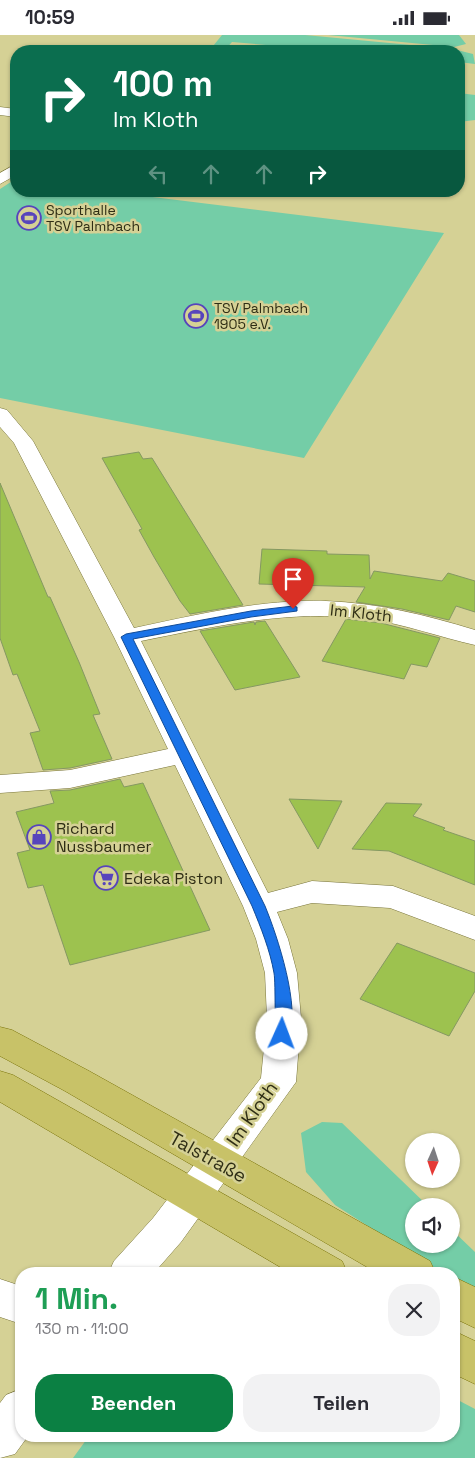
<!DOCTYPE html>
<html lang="de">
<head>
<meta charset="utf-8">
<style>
  body { margin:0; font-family:"Space Grotesk",sans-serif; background:#f2f2f3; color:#2b2b33; height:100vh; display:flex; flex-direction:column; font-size:19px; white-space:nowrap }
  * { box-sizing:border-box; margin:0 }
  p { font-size:16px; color:#7c7c81 }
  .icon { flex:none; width:28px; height:28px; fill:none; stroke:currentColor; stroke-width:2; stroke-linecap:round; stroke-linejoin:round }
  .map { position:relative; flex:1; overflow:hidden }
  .details { position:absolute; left:15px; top:1232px; width:445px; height:175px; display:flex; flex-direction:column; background:#fff; border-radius:20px; box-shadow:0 1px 4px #0004 }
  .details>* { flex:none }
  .guide { position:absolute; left:10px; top:10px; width:455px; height:152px; border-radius:20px; box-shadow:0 1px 4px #0004; background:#0b6e4f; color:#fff; overflow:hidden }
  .needle { width:32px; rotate:183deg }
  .controls { position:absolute; left:405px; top:1098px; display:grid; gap:10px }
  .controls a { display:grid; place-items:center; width:55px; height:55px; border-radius:50%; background:#fff; box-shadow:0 1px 4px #0004; font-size:25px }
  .pin { position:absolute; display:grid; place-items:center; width:42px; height:42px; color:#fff; margin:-51px -21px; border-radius:50% 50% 50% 0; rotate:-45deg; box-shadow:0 0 5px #0007 }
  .pin .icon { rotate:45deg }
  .me { position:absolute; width:55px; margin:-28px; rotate:2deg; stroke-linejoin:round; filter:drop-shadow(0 0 4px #0008) }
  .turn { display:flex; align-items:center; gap:18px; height:105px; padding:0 20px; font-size:22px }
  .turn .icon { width:65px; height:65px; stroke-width:2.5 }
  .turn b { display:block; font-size:35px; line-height:42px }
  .lanes { display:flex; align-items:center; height:48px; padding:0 20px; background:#0003; justify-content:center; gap:25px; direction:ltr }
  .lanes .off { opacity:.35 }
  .round { display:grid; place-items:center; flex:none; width:52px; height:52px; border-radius:20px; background:#f2f2f3 }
  .summary { display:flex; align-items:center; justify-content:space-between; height:85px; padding:0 20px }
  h1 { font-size:30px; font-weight:700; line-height:38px; color:#1e9e55 }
  .button { display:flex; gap:10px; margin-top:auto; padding:10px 20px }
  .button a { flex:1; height:58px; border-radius:20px; background:#0b8043; color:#fff; font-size:20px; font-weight:700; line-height:58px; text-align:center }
  .button a+a { background:#f2f2f3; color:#2b2b33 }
  .status { display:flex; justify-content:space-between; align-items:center; height:35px; padding:0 25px; background:#fff; direction:ltr }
  .status svg { height:14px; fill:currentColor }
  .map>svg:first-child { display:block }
  .green { fill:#74cda7 }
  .building { fill:#9dc24f; stroke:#859862 }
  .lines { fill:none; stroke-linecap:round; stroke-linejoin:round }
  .minor-casing { stroke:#79753b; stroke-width:1 }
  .major-casing { stroke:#7b740a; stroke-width:1 }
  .minor { fill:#fff; fill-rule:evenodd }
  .major { fill:#c8c268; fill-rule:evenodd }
  .route { fill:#1a73e8; stroke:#114b97 }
  .labels { text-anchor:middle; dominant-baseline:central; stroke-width:5; stroke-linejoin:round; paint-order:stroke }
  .far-poi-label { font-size:14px; fill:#2f2e15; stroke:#d5d195; text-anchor:start }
  .street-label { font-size:16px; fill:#2f2e15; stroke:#d5d195 }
  .poi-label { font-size:16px; fill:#2f2e15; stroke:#d5d195; text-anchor:start }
  .near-street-label { font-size:19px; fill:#2f2e15; stroke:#d5d195 }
</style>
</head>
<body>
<div class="status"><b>10:59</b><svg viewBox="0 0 49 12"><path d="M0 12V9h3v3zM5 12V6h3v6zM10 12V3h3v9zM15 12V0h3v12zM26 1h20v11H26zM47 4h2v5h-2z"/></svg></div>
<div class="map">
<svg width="475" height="1423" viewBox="0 0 475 1423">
  <rect width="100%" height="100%" fill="#d5d195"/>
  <!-- green -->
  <g class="green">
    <path d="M 222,0 L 305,0 L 453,14 L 473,19 L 475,29 L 459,27 L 459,16 L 337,16 L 232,7 L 224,16 L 209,16 Z"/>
    <path d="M 328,0 L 459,0 L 466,9 L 454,12 Z"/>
    <path d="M 459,58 L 475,60 L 475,85 L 459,87 Z"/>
    <path d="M 14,145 L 16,145 L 16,156 L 104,156 L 444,198 L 304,423 L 0,363 L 0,154 Z"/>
    <path d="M 322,1087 L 342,1088 L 428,1171 L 414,1171 L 414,1209 L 451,1209 L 451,1194 L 475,1217 L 475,1259 L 454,1245 L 454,1239 L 443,1239 L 335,1170 L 306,1137 L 301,1098 Z"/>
    <path d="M 454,1363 L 475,1374 L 475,1423 L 73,1423 L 89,1401 L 454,1401 Z"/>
  </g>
  <!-- building -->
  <g class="building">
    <path d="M 139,417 L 143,424 L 152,423 L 243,570 L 190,579 L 180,566 L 154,522 L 139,495 L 142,494 L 102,423 Z"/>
    <path d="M 0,448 L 48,562 L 50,562 L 79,627 L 100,679 L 93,680 L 112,724 L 70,733 L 43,735 L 30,698 L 40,696 L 17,639 L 13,640 L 0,603 Z"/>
    <path d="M 262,514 L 327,516 L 327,519 L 369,520 L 370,544 L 374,536 L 442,546 L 448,538 L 475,546 L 475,577 L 456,571 L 449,585 L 402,574 L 356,567 L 365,552 L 259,549 Z"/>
    <path d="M 346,584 L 381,588 L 440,603 L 427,632 L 411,629 L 404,644 L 322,626 Z"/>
    <path d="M 265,586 L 300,642 L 235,655 L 200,596 L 254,587 L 255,590 L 256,587 Z"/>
    <path d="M 120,744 L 124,752 L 143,748 L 210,895 L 70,930 L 43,850 L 28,853 L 17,818 L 30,815 L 16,777 L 54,768 L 50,756 L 70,755 Z"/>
    <path d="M 289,764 L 342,766 L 318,814 Z"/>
    <path d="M 386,768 L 422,769 L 413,781 L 445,793 L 443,795 L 475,806 L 475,850 L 389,816 L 352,814 Z"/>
    <path d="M 397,908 L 475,938 L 475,956 L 449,1001 L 360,964 Z"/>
  </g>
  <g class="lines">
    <!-- minor casing -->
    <g class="minor-casing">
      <g id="minor">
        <path d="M 0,72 L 16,74 L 16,82 L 0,80 Z"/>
        <path d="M 16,129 L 16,140 L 0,149 L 0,138 Z"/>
        <path d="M 0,373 L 7,375 L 33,406 L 134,593 C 196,580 261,564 326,566 C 377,568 426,580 475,595 L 475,610 C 439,602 405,589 368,584 C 291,574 216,591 141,606 L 268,858 L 312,846 L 393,851 L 475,881 L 475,905 L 390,873 L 312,868 L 277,877 L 288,904 L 297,938 L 301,983 L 296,1047 L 181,1207 L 153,1239 L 108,1239 L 114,1226 L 153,1183 L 261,1043 L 267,983 L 265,938 L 256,904 L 243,871 L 175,730 L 70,753 L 0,758 L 0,740 L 70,735 L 168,714 L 114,602 L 14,408 L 0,392 Z"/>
        <path d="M 0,1244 L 21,1251 L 21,1289 L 0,1282 Z"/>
        <path d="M 21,1354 L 21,1401 L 28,1401 L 15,1419 L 0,1423 L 0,1368 L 6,1360 Z"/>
      </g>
    </g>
    <!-- major casing -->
    <g class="major-casing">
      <g id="major">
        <path d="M 0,992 L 12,995 L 89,1036 L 430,1226 L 436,1239 L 379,1239 L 65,1056 L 0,1021 Z"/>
        <path d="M 0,1036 L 13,1040 L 342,1226 L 348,1239 L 292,1239 L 0,1067 Z"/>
        <path d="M 454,1242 L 475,1252 L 475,1293 L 454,1283 Z"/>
        <path d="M 454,1296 L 475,1306 L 475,1349 L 454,1339 Z"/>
      </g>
    </g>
    <!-- minor -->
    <use href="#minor" class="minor"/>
    <!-- major -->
    <use href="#major" class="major"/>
  </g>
  <!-- route -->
  <path class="route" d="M 293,571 L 297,572 L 297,576 L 251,582 L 133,604 L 265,871 C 277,900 302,975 288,1003 L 277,1003 C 274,996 276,950 274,938 C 270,915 261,893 252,871 L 121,602 L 126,599 L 251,576 Z"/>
  <!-- icons -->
  <defs>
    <g id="stadium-ring" transform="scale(1.25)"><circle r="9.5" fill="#d5d195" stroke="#5744bc" stroke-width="1.5"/><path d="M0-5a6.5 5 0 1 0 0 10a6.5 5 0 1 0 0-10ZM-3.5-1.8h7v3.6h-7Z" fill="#5744bc"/></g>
    <g id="shop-ring" transform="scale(1.25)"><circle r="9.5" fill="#d5d195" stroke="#5744bc" stroke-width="1.5"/><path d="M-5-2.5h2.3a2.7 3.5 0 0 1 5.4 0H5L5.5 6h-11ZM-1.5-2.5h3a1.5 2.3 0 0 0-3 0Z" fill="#5744bc"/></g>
    <g id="supermarket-ring" transform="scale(1.25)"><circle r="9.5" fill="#d5d195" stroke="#5744bc" stroke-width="1.5"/><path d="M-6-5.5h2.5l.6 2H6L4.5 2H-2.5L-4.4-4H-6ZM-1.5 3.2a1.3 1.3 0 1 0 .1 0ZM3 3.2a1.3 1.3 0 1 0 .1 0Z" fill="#5744bc"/></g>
  </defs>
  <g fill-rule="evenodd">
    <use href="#stadium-ring" x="29" y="183"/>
    <use href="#stadium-ring" x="196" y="281"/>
    <use href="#shop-ring" x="39" y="802"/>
    <use href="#supermarket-ring" x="106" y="843"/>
  </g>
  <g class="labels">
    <!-- far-poi labels -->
    <g class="far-poi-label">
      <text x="46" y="175">Sporthalle<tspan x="46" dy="16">TSV Palmbach</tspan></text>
      <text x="214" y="273">TSV Palmbach<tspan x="214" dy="16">1905 e.V.</tspan></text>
    </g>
    <!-- street labels -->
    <g class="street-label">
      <text transform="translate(361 578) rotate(6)">Im Kloth</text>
    </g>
    <!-- poi labels -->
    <g class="poi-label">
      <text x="56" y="793">Richard<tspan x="56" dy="18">Nussbaumer</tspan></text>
      <text x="124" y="843">Edeka Piston</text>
    </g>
    <!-- near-street labels -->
    <g class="near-street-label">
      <text transform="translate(252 1079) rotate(-55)">Im Kloth</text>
      <text transform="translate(208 1122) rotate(29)">Talstraße</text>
    </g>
  </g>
</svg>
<div class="controls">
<a><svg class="needle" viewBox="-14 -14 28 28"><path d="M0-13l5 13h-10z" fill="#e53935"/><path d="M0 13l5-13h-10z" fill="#7c7c81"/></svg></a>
<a><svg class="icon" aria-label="sound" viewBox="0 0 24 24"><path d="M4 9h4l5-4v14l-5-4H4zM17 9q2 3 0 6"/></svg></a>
</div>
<div class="pin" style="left:293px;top:574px;background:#d93025"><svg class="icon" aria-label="arrive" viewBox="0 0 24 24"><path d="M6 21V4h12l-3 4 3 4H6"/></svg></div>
<svg class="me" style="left:282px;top:999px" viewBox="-20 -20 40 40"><circle r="19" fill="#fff"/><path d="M0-13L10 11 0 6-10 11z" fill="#1a73e8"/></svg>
<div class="guide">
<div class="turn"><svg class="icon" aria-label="right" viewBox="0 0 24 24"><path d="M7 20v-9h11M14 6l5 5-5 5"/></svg><div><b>100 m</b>Im Kloth</div></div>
<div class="lanes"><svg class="icon off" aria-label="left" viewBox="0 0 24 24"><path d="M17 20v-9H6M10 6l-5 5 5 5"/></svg><svg class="icon off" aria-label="ahead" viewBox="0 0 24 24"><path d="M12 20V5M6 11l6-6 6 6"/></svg><svg class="icon off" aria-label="ahead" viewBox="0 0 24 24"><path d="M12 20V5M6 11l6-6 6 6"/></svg><svg class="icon" aria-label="right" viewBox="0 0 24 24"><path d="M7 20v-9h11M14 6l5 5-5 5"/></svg></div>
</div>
<section class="details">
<div class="summary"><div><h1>1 Min.</h1><p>130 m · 11:00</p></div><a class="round"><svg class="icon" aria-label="close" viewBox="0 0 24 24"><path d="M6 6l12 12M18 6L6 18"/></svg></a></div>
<div class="button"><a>Beenden</a><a>Teilen</a></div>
</section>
</div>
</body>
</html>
